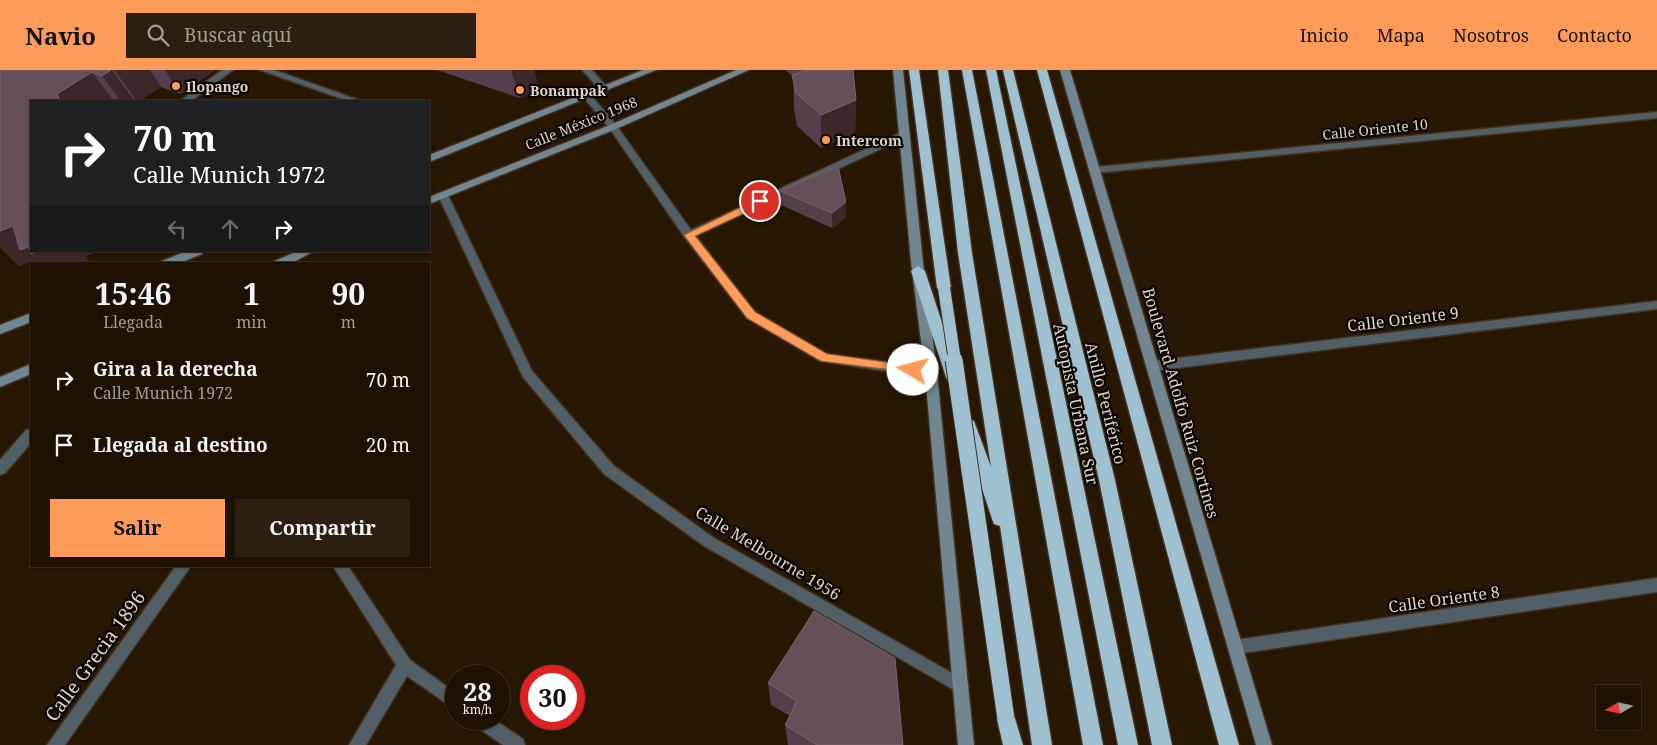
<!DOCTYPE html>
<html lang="es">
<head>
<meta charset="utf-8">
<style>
  body { margin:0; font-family:"Noto Serif",serif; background:#2a1f11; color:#f1f3f6; height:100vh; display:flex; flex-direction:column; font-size:19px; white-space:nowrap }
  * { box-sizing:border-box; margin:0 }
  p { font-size:16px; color:#a09d99 }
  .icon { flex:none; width:28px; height:28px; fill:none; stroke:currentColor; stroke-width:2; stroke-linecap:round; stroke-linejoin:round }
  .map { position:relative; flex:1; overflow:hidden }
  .panel { position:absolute; left:30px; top:192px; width:400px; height:305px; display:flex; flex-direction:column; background:#1d1102; border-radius:0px; box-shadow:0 1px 4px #0004,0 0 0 1px #3b3124 }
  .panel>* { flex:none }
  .top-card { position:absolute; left:30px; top:30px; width:400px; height:152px; border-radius:0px; box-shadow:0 1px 4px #0004,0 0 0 1px #3b3124; background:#202124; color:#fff; overflow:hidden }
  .needle { width:32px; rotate:261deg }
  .buttons { position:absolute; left:1596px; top:615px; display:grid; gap:10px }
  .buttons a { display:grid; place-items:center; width:45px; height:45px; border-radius:0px; background:#1d1102; box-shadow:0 1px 4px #0004,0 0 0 1px #3b3124; font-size:25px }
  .speed { position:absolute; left:445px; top:595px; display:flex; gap:10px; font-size:25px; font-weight:700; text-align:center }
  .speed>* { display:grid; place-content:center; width:65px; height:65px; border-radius:50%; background:#1d1102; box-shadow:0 1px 4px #0004,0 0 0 1px #3b3124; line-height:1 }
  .speed small { font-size:12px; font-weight:400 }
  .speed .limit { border:8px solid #d22; background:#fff; color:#111 }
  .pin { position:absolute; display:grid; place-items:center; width:42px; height:42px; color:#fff; margin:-21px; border:2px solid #fff; border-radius:50%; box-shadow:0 1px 5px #0007 }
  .me { position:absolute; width:55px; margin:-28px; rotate:278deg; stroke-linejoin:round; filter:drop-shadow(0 0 4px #0008) }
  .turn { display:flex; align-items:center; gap:18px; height:105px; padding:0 20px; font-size:22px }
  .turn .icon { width:65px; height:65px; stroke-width:2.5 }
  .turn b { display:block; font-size:35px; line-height:42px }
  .lanes { display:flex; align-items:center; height:48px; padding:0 20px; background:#0003; justify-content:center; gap:25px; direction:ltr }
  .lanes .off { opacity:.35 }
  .eta { display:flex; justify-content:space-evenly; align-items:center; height:85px; text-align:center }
  .eta b { font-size:30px; font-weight:700; line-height:35px }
  .cta { display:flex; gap:10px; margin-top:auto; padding:10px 20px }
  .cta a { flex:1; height:58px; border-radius:0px; background:#fe9b59; color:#111; font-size:20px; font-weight:700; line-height:58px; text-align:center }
  .cta a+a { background:#2a1f11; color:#f1f3f6 }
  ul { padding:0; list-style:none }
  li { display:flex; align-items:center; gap:15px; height:65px; padding:0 20px }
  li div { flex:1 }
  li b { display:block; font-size:19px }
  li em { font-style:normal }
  header { display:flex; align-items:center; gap:30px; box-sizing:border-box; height:70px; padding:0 25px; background:#fe9b59; color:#111 }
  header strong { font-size:24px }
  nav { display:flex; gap:28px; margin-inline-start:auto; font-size:18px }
  .search { width:350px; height:45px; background:#2a1f11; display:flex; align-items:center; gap:12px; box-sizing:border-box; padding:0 18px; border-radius:0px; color:#a09d99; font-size:19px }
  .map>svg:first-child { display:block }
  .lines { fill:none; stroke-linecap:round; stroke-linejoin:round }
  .lane-casing { stroke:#41311e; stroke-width:3 }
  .street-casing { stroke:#41311e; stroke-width:3 }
  .secondary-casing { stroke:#41311e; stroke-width:3 }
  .highway-casing { stroke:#41311e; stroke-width:3 }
  .lane { fill:#525f66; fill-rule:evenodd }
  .street { fill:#525f66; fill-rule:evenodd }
  .secondary { fill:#718691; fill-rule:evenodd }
  .highway { fill:#9fc0d1; fill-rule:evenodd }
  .highway-bridge-far1-casing { stroke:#41311e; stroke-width:14; stroke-linecap:butt }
  .highway-bridge-casing { stroke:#41311e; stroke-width:19; stroke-linecap:butt }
  .highway-bridge-far1 { stroke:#9fc0d1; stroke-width:12 }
  .highway-bridge { stroke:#9fc0d1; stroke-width:17 }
  .wall { fill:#563f4c }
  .shaded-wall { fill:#3d2829 }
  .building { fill:#654f59; stroke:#78646b }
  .route { fill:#fe9b59; stroke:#a5653a }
  .poi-dot { fill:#fe9b59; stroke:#0a0501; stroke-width:2 }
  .labels { text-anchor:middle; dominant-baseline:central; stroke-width:4.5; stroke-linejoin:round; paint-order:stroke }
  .far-poi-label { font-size:14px; font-weight:bold; fill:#dfd4c7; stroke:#0a0501; text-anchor:start }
  .far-street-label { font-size:14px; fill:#dfd4c7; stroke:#0a0501 }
  .street-label { font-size:16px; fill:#dfd4c7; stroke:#0a0501 }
  .near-street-label { font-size:19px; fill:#dfd4c7; stroke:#0a0501 }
</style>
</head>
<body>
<header>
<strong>Navio</strong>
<div class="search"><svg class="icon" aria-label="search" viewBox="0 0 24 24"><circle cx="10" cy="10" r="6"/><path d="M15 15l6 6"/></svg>Buscar aquí</div>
<nav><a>Inicio</a><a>Mapa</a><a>Nosotros</a><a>Contacto</a></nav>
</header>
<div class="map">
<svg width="1657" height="675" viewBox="0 0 1657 675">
  <rect width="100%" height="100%" fill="#271703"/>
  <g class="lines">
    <!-- lane casing -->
    <g class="lane-casing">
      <g id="lane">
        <path d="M 222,0 L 233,0 L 191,31 L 180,31 Z"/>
        <path d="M 260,0 L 274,0 L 362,31 L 348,31 Z"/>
        <path d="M 582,0 L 592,0 L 607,17 L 607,21 L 601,21 Z"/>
      </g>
    </g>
    <!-- street casing -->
    <g class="street-casing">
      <g id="street">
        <path d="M 587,23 L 590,24 L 616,55 L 691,160 L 900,63 L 906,63 L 906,67 L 696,166 L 755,242 L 827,284 L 931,298 L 935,300 L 937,303 L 935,306 L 931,308 L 820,291 L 747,248 L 685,168 L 610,59 L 584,28 L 584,24 Z"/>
        <path d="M 1657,42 L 1657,48 L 1095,103 L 1090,100 L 1095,97 Z"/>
        <path d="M 443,122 L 448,125 L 532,301 L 614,396 L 714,468 L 966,611 L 969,616 L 966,621 L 961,624 L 956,621 L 704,476 L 604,404 L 523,307 L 438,125 Z"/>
        <path d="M 1657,231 L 1657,239 L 1153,301 L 1147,296 L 1153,291 Z"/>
        <path d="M 31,359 L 31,373 L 5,403 L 0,405 L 0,390 L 26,360 Z"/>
        <path d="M 176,496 L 191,496 L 65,675 L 47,675 Z"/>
        <path d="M 333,496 L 348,496 L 410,590 L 456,623 L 456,640 L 407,606 L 366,675 L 349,675 L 396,595 Z"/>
        <path d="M 1657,508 L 1657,522 L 1236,584 L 1231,582 L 1229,577 L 1231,572 L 1236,570 Z"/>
        <path d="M 472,649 L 493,649 L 523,669 L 525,675 L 503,675 L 474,655 Z"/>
      </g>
    </g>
    <!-- secondary casing -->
    <g class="secondary-casing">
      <g id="secondary">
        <path d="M 643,0 L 656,0 L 429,92 L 429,85 Z"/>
        <path d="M 736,0 L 749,0 L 616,59 L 429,134 L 429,127 L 610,55 Z"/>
        <path d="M 893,0 L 903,0 L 923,192 L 937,303 L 974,675 L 958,675 L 925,303 L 911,192 Z"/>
        <path d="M 1060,0 L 1070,0 L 1272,675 L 1256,675 Z"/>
        <path d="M 187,181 L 203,181 L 202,184 L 177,194 L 161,194 L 162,191 Z"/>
        <path d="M 298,181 L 314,181 L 290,194 L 274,194 L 275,191 Z"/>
        <path d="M 31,243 L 31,252 L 0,264 L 0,255 Z"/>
        <path d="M 31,294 L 31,304 L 0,317 L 0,307 Z"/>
      </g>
    </g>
    <!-- highway casing -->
    <g class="highway-casing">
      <g id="highway">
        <path d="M 909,0 L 919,0 L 951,218 L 944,223 L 937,218 Z"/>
        <path d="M 938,0 L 948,0 L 972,183 L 1052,675 L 1032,675 L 1000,456 L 994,454 L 992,449 L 961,355 L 964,351 L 969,349 L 974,351 L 991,397 L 958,183 Z"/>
        <path d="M 962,0 L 972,0 L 1103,675 L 1083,675 Z"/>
        <path d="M 986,0 L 996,0 L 1138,675 L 1118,675 Z"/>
        <path d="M 1003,0 L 1013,0 L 1115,410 L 1172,675 L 1152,675 L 1099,410 Z"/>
        <path d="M 1037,0 L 1047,0 L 1239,675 L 1219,675 Z"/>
        <path d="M 918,196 L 925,201 L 960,307 L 958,311 L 948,311 L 946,307 L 911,201 Z"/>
        <path d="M 1006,640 L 1013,642 L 1023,675 L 1003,675 L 997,649 L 999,642 Z"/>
      </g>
    </g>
    <!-- lane -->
    <use href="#lane" class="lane"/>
    <!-- street -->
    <use href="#street" class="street"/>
    <!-- secondary -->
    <use href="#secondary" class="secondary"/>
    <!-- highway -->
    <use href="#highway" class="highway"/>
    <!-- highway-bridge-far1 casing -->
    <g class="highway-bridge-far1-casing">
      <path id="highway-bridge-far1" d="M 944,218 L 955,291"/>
    </g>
    <!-- highway-bridge casing -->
    <g class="highway-bridge-casing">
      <path id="highway-bridge" d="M 954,290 L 1006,649"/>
    </g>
    <!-- highway-bridge-far1 -->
    <use href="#highway-bridge-far1" class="highway-bridge-far1"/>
    <!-- highway-bridge -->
    <use href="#highway-bridge" class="highway-bridge"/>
  </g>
  <!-- wall -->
  <g class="wall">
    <path d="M 0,0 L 215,0 L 181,24 L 161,17 L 139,31 L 134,30 L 133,31 L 31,31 L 31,181 L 97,181 L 86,186 L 89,194 L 33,194 L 31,191 L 19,196 L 0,177 Z"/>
    <path d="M 437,0 L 534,0 L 539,19 L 520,28 Z"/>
    <path d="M 785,0 L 853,0 L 856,30 L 855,63 L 821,78 L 797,56 L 794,39 L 793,6 Z"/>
    <path d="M 780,121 L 846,132 L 846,147 L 832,158 L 781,135 Z"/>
    <path d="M 768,613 L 903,675 L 788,675 L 785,655 L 790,646 L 771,635 Z"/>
  </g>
  <!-- shaded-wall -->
  <g class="shaded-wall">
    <path d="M 111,0 L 112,0 L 134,30 L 133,31 L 121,31 L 102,6 Z"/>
    <path d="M 117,0 L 150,0 L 161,17 L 139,31 L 137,31 L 115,1 Z"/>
    <path d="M 165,0 L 215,0 L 181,24 Z"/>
    <path d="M 511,0 L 534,0 L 539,19 L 520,28 Z"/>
    <path d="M 92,2 L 114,31 L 60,31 L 57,24 Z"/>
    <path d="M 856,30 L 855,63 L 821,78 L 821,45 Z"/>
    <path d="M 846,132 L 846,147 L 832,158 L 832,143 Z"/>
    <path d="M 13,156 L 39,181 L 97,181 L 86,186 L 89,194 L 33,194 L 31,191 L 19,196 L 0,177 L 0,161 Z"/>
  </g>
  <!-- building -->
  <g class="building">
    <path d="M 0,0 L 111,0 L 102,6 L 92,2 L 57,24 L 60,31 L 31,31 L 31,181 L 39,181 L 31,184 L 28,177 L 20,180 L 13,156 L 0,161 Z"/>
    <path d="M 807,0 L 853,0 L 856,30 L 821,45 L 796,23 L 792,5 Z"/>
    <path d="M 838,96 L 846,132 L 832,143 L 780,121 Z"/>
    <path d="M 814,541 L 895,588 L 903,675 L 817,675 L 785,655 L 797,631 L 768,613 Z"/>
  </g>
  <!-- route -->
  <path class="route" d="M 760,128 L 765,131 L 764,134 L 695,166 L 755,242 L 827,284 L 913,296 L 918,300 L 917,303 L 821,291 L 747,248 L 684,165 Z"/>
  <!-- markers -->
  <g class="poi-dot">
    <circle cx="176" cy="16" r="5"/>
    <circle cx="520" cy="20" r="5"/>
    <circle cx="826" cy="70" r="5"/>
  </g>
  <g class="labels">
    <!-- far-poi labels -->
    <g class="far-poi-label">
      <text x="186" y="16">Ilopango</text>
      <text x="530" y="20">Bonampak</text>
      <text x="836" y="70">Intercom</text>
    </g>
    <!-- far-street labels -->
    <g class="far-street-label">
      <text transform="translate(581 53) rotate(-22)">Calle México 1968</text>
      <text transform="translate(1375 59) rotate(-6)">Calle Oriente 10</text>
    </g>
    <!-- street labels -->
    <g class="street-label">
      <text transform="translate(1403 249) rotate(-7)">Calle Oriente 9</text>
      <text transform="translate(1106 333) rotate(76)">Anillo Periférico</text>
      <text transform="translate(1181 333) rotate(74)">Boulevard Adolfo Ruiz Cortines</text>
      <text transform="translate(1076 334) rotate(78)">Autopista Urbana Sur</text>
      <text transform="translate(768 483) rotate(31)">Calle Melbourne 1956</text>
      <text transform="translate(1444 529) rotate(-8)">Calle Oriente 8</text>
    </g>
    <!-- near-street labels -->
    <g class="near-street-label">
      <text transform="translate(95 586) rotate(-54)">Calle Grecia 1896</text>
    </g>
  </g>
</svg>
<div class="buttons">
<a><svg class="needle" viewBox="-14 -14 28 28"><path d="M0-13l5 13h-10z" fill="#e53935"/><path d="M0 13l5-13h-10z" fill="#a09d99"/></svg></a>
</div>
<div class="speed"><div>28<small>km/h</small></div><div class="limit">30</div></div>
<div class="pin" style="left:760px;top:131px;background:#d93025"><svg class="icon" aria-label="arrive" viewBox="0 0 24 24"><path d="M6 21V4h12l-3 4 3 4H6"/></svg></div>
<svg class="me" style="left:913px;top:300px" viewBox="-20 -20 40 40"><circle r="19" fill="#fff"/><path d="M0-13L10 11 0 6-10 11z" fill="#fe9b59"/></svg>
<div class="top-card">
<div class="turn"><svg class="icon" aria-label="right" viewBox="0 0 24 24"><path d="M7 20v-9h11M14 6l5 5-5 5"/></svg><div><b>70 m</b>Calle Munich 1972</div></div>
<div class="lanes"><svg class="icon off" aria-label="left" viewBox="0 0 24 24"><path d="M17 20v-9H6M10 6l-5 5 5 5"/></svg><svg class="icon off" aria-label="ahead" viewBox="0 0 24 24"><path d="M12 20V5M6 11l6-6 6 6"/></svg><svg class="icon" aria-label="right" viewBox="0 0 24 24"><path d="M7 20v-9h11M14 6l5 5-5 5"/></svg></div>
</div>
<section class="panel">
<div class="eta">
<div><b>15:46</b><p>Llegada</p></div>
<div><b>1</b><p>min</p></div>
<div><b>90</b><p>m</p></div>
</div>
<ul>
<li><svg class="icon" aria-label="right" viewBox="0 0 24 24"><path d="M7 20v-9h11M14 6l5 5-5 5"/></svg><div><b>Gira a la derecha</b><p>Calle Munich 1972</p></div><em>70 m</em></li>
<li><svg class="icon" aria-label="arrive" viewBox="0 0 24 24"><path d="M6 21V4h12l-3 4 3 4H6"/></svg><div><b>Llegada al destino</b></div><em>20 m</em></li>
</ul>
<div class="cta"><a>Salir</a><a>Compartir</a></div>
</section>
</div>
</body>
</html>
